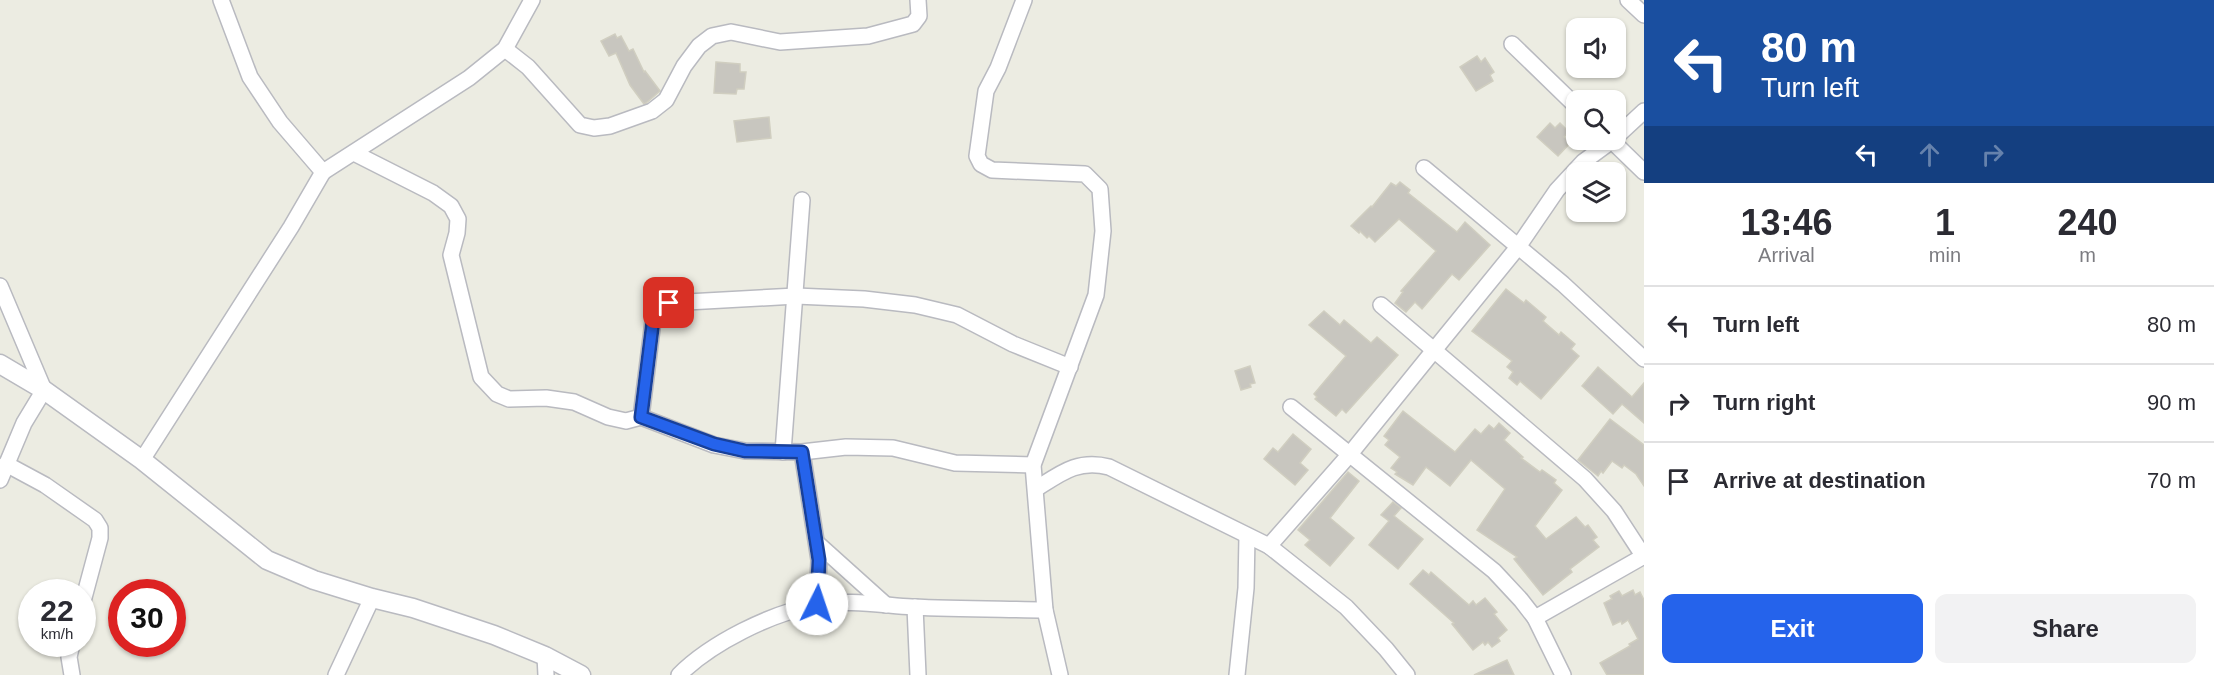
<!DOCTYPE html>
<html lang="en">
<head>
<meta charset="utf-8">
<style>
  body { margin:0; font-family:Arial,sans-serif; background:#f2f2f3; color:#2b2b33; height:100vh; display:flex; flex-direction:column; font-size:22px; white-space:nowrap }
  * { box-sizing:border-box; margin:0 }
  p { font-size:20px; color:#7c7c81 }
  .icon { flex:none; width:33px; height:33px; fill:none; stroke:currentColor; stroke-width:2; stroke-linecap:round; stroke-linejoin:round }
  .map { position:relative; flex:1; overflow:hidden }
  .drawer { display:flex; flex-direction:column; background:#fff; width:570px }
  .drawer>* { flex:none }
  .hud { background:#1a4fa0; color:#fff; overflow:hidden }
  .controls { position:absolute; left:1566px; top:18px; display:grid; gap:12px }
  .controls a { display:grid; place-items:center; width:60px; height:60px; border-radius:12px; background:#fff; box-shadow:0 2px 4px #0004; font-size:30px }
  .speed { position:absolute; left:18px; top:579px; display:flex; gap:12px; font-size:30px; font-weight:700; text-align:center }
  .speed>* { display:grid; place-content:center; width:78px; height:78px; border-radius:50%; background:#fff; box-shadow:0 2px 4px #0004; line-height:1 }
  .speed small { font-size:15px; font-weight:400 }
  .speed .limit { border:9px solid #d22; background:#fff; color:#111 }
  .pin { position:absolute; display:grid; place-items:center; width:51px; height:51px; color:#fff; margin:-26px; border-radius:12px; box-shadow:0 3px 9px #0006 }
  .me { position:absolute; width:66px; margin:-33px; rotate:4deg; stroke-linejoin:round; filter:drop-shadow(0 0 4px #0008) }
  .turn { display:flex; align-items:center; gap:21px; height:126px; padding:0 18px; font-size:27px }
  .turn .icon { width:78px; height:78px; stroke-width:2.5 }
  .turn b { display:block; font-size:42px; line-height:51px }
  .lanes { display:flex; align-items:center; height:57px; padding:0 18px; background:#0003; justify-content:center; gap:30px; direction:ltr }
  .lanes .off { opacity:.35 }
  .eta { display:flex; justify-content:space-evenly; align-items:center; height:102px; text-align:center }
  .eta b { font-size:36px; font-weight:600; line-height:42px }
  .cta { display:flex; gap:12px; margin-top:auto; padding:12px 18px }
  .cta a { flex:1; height:69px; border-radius:12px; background:#2563eb; color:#fff; font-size:24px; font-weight:600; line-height:69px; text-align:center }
  .cta a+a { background:#f2f2f3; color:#2b2b33 }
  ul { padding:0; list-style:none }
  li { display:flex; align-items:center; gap:18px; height:78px; padding:0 18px; border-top:2px solid #e1e1e2 }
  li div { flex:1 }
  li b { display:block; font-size:22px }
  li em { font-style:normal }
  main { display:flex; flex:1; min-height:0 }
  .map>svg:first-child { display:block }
  .building { fill:#c8c6bf; stroke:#d0cec0; stroke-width:1.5 }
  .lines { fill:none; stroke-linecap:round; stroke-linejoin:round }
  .minor-casing { stroke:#b9bac0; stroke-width:18 }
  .tertiary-casing { stroke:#b9bac0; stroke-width:21 }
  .minor { stroke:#fff; stroke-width:15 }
  .tertiary { stroke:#fff; stroke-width:18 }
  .route-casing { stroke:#184099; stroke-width:15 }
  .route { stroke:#2563eb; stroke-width:10 }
</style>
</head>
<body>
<main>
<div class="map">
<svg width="1644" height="675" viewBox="0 0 1644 675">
  <rect width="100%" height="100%" fill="#ecece2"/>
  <!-- building -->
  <g class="building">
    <path d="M 615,34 L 617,38 L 621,36 L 629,51 L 633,49 L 644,72 L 645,71 L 660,91 L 646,103 L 644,104 L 630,85 L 616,53 L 609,56 L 601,41 Z"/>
    <path d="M 1477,56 L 1481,62 L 1485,58 L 1494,72 L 1490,75 L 1493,81 L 1476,91 L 1460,67 Z"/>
    <path d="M 716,62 L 740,64 L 740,72 L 746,72 L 744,89 L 737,89 L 736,94 L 714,93 Z"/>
    <path d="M 769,117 L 771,138 L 737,142 L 734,121 Z"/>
    <path d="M 1550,123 L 1555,128 L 1560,123 L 1569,132 L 1564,137 L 1571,142 L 1558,156 L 1537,137 Z"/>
    <path d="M 1400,182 L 1410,190 L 1408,193 L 1457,232 L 1465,222 L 1490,245 L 1459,280 L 1452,274 L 1422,309 L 1415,302 L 1406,312 L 1395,303 L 1403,292 L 1401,291 L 1436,251 L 1399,219 L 1375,242 L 1369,236 L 1367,238 L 1360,231 L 1359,233 L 1351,226 L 1371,206 L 1372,207 L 1391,183 L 1396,186 Z"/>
    <path d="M 1506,289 L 1524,303 L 1526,300 L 1546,317 L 1543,321 L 1559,335 L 1561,332 L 1575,344 L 1571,349 L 1579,356 L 1541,399 L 1520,381 L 1517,385 L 1509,378 L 1513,372 L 1507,367 L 1512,361 L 1472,331 Z"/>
    <path d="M 1324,311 L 1340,325 L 1344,320 L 1371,343 L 1377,337 L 1398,355 L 1346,413 L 1342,409 L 1336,416 L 1315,399 L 1317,397 L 1314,394 L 1346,356 L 1309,325 Z"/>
    <path d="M 1250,366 L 1255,383 L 1250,384 L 1251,387 L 1241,390 L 1235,371 Z"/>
    <path d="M 1598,367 L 1632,397 L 1644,383 L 1644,423 L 1622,404 L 1613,414 L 1582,386 Z"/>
    <path d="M 1403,411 L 1455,452 L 1475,429 L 1481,434 L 1489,425 L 1494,429 L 1499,423 L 1510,433 L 1504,440 L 1523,457 L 1521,458 L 1540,472 L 1542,470 L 1556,480 L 1554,483 L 1562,490 L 1535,526 L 1546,539 L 1576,517 L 1585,527 L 1588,525 L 1597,537 L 1593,540 L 1599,547 L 1570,569 L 1572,572 L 1543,595 L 1514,559 L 1517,557 L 1477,530 L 1505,489 L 1471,460 L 1450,486 L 1426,467 L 1413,485 L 1395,474 L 1397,472 L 1391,468 L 1400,457 L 1385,445 L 1389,440 L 1384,436 Z"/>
    <path d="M 1610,419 L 1644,445 L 1644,486 L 1636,474 L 1624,465 L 1622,468 L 1612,461 L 1603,473 L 1601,471 L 1598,476 L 1578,460 Z"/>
    <path d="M 1293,434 L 1311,449 L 1300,463 L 1308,470 L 1295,485 L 1264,459 L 1273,448 L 1278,452 Z"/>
    <path d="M 1348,472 L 1359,481 L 1330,518 L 1354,538 L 1330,566 L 1305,545 L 1310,540 L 1298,530 Z"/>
    <path d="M 1393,502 L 1401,508 L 1394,516 L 1423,539 L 1398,569 L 1369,545 L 1389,521 L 1381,515 Z"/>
    <path d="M 1423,570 L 1429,575 L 1431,572 L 1469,605 L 1473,601 L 1476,605 L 1485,598 L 1497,612 L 1494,614 L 1507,630 L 1498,638 L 1500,641 L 1492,647 L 1488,642 L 1485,645 L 1483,642 L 1473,650 L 1452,624 L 1454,623 L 1410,584 Z"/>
    <path d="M 1633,590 L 1635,595 L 1640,592 L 1644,600 L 1644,675 L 1607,675 L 1600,663 L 1630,646 L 1629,644 L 1638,639 L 1628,620 L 1622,624 L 1621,621 L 1613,625 L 1604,603 L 1612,599 L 1610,596 L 1619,591 L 1622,596 Z"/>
    <path d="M 1507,660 L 1514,675 L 1474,675 Z"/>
  </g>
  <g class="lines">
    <!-- minor casing -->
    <g class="minor-casing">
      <g id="minor">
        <path d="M 1024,0 L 998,68 L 986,91 L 977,156 L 981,164 L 992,170 L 1085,174 L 1100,189 L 1103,231 L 1096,295 L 1033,465 L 1045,610 L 1060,675"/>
        <path d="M 1628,0 L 1644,15"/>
        <path d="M 1512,44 L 1576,106"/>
        <path d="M 505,49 L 528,67 L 580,125 L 594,128 L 610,126 L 652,111 L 666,100 L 684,66 L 699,46 L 712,36 L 731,32 L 780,42 L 868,36 L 913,24 L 919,16 L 918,0"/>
        <path d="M 1616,137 L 1644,111"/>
        <path d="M 1611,140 L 1644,172"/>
        <path d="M 354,153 L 433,193 L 451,206 L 458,219 L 457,233 L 451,255 L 481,377 L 497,394 L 509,399 L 546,398 L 574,402 L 608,417 L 626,421 L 641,417 L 714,445 L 745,451 L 802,452 L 846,447 L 893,448 L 955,463 L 1033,465"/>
        <path d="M 1424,168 L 1563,284 L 1644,359"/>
        <path d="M 323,172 L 469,78 L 505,49 L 532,0"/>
        <path d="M 0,286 L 44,390 L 24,423 L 0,480"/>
        <path d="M 1381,305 L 1585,479 L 1614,511 L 1644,557"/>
        <path d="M 1291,407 L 1494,571 L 1521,600 L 1535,618 L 1563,675"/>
        <path d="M 641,417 L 653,321 L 660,309 L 669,303 L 796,296 L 864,299 L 915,305 L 957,315 L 1013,344 L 1070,367"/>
        <path d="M 783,452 L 802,200"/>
        <path d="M 802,452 L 819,560 L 817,604"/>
        <path d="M 142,460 L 291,227 L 323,172 L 280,122 L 250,77 L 221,0"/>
        <path d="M 6,464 L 45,485 L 95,520 L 100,528 L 100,538 L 82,605"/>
        <path d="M 1036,489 C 1061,473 1078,459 1109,467 L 1269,546 L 1346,607 L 1386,649 L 1407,675"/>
        <path d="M 817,543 L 886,605"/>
        <path d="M 1269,546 L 1350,454 L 1435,349 L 1518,247 L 1557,190 L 1583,162 L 1613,140"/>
        <path d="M 915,607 L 918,675"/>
        <path d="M 1535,618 L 1644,556"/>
        <path d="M 545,656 L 546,675"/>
        <path d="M 72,675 L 69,657 L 72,644"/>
        <path d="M 336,675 L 372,598"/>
        <path d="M 679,675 C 711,643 771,613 816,605 C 846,599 881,605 912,607 C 956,609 1001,609 1045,610"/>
        <path d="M 1237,675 L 1246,588 L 1247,536"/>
      </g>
    </g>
    <!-- tertiary casing -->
    <g class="tertiary-casing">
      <path id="tertiary" d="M 0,364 L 44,390 L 142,460 L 267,560 L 314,580 L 372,598 L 413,608 L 494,635 L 545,656 L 581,675"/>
    </g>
    <!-- minor -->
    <use href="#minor" class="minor"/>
    <!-- tertiary -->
    <use href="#tertiary" class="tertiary"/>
  </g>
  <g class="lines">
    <!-- route casing -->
    <g class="route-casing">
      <path id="route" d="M 669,303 L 660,309 L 653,321 L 641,417 L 714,444 L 745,451 L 802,452 L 819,560 L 817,604"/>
    </g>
    <!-- route -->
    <use href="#route" class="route"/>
  </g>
</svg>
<div class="controls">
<a><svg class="icon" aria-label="sound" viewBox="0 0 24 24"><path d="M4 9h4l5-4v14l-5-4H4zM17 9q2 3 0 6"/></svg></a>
<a><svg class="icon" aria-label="search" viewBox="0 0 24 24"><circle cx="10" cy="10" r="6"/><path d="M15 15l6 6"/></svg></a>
<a><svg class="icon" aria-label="layers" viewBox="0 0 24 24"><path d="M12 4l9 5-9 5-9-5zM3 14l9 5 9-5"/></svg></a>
</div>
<div class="speed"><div>22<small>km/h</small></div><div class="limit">30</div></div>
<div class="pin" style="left:669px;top:303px;background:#d93025"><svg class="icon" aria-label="arrive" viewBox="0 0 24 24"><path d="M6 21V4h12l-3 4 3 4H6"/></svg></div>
<svg class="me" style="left:817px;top:604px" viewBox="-20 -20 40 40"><circle r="19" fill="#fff"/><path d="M0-13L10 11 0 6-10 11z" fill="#2563eb"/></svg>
</div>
<section class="drawer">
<div class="hud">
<div class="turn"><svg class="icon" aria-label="left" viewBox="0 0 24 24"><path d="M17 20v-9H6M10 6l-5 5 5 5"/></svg><div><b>80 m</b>Turn left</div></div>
<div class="lanes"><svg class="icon" aria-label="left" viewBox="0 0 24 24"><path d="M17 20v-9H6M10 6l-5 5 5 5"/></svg><svg class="icon off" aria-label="ahead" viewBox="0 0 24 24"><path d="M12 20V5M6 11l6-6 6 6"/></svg><svg class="icon off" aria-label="right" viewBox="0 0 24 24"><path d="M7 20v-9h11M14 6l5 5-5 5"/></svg></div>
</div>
<div class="eta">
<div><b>13:46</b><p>Arrival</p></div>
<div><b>1</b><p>min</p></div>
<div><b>240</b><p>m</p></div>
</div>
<ul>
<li><svg class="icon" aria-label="left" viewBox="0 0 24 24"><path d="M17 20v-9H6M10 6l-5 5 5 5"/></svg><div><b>Turn left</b></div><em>80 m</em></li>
<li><svg class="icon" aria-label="right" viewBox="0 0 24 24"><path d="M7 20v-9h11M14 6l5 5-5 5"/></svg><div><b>Turn right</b></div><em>90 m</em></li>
<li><svg class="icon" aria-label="arrive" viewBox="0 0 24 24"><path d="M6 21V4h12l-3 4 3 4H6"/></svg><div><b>Arrive at destination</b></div><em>70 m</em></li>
</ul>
<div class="cta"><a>Exit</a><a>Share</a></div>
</section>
</main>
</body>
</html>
